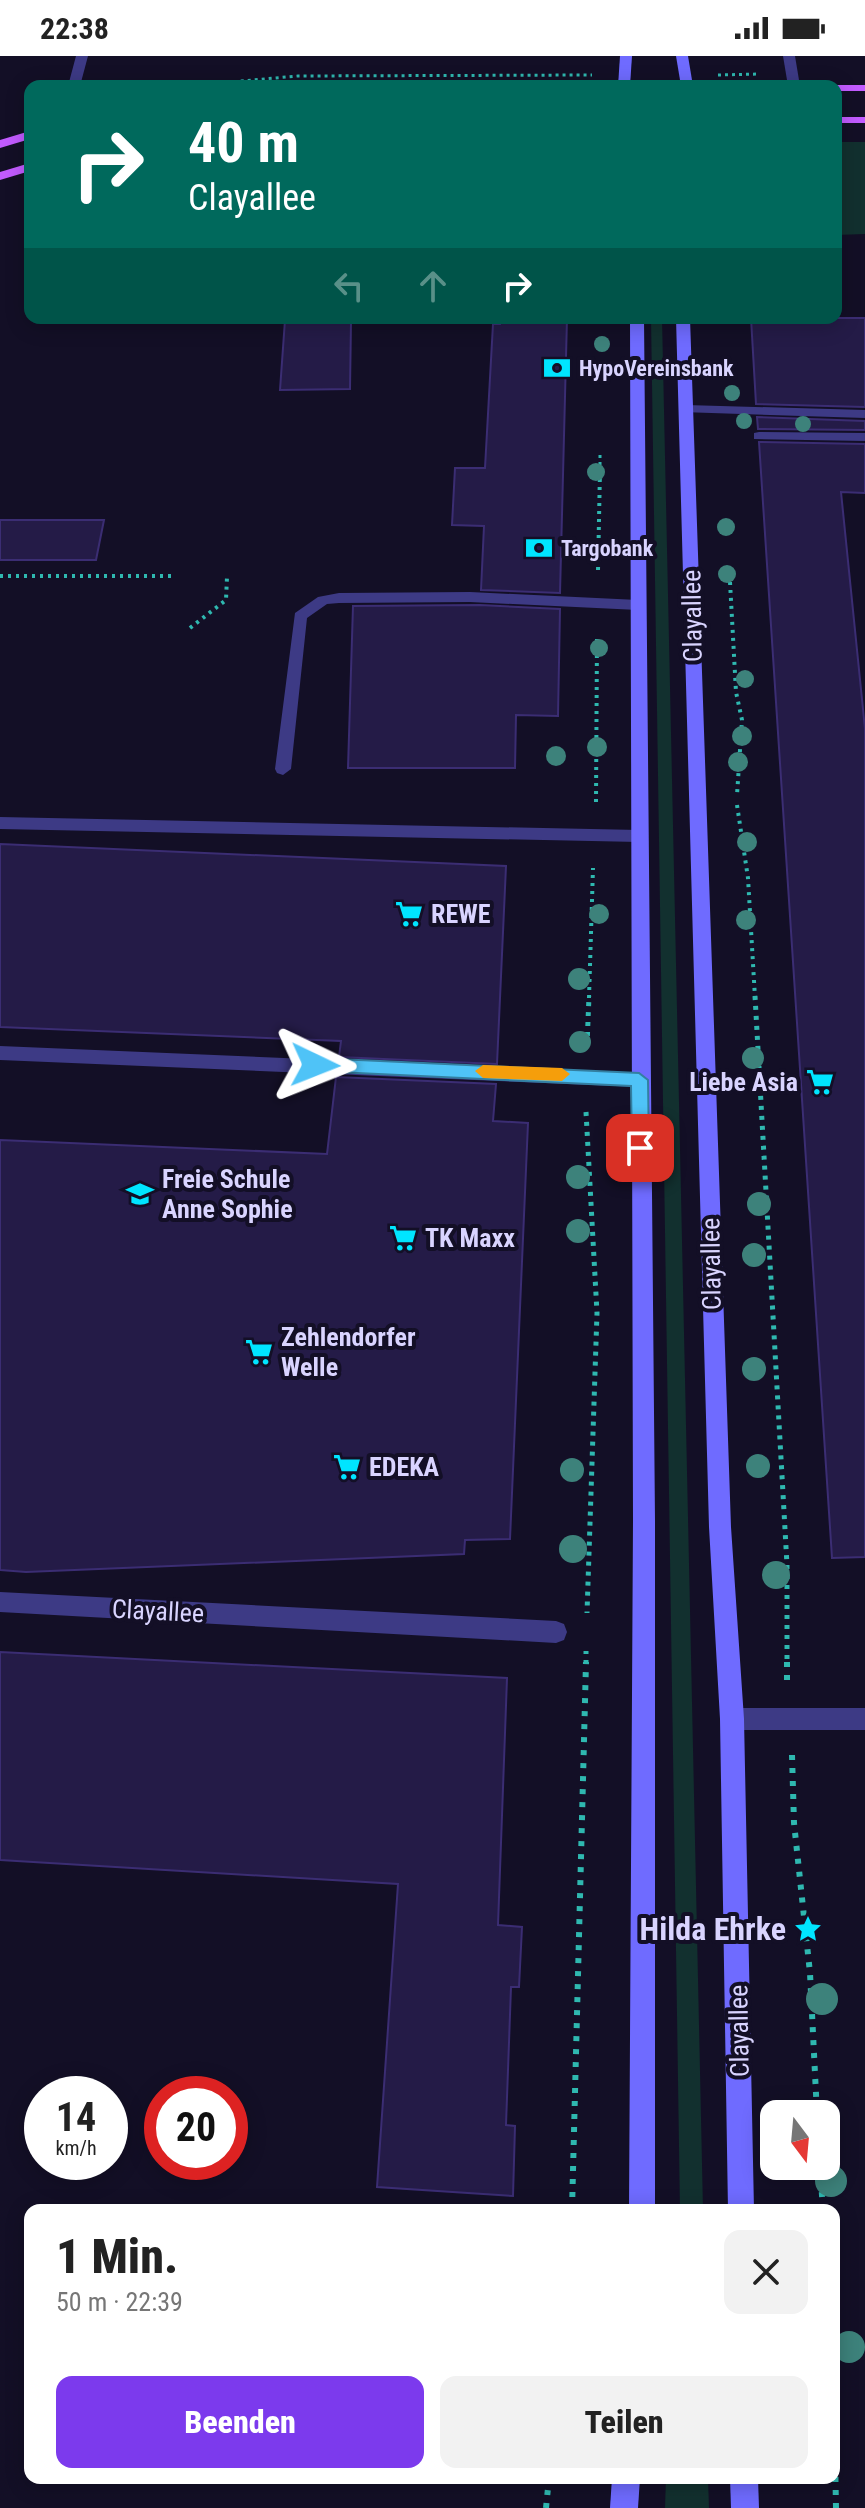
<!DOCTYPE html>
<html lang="de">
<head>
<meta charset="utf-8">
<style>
  body { margin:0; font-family:"Roboto Condensed",sans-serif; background:#f2f2f2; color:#222; height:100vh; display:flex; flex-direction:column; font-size:30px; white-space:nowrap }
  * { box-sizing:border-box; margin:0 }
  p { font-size:26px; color:#767676 }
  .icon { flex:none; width:44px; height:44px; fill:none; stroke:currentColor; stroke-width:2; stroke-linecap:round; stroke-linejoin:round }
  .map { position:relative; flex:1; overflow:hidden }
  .sheet { position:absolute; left:24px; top:2148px; width:816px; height:280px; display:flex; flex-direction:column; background:#fff; border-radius:16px; box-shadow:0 4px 20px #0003 }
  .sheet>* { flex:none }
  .banner { position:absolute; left:24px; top:24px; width:818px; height:244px; border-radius:16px; box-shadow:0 4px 20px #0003; background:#00695c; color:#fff; overflow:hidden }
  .needle { width:52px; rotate:164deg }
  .controls { position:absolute; left:760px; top:2044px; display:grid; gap:16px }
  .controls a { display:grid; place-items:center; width:80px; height:80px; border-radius:16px; background:#fff; box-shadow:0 4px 20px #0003; font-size:40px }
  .speed { position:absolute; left:24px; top:2020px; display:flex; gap:16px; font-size:40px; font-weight:700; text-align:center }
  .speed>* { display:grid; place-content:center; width:104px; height:104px; border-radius:50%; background:#fff; box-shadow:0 4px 20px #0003; line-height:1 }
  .speed small { font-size:20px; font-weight:400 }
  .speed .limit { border:12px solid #d22; background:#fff; color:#111 }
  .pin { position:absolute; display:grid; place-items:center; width:68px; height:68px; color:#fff; margin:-34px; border-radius:16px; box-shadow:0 4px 12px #0006 }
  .me { position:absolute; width:88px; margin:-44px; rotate:92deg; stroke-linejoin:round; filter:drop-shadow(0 0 6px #0008) }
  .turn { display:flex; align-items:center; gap:28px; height:168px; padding:0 32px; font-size:36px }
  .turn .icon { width:104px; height:104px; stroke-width:2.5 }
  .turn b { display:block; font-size:56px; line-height:68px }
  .lanes { display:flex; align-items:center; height:76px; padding:0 32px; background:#0003; justify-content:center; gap:40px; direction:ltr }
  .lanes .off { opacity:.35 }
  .round { display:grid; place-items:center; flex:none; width:84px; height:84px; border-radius:16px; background:#f2f2f2 }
  .summary { display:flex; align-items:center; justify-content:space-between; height:136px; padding:0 32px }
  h1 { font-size:48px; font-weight:800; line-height:60px }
  .cta { display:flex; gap:16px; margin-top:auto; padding:16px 32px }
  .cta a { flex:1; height:92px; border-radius:16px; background:#7c3aed; color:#fff; font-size:32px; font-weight:800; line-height:92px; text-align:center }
  .cta a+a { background:#f2f2f2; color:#222 }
  .status { display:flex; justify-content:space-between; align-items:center; height:56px; padding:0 40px; background:#fff; direction:ltr }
  .status svg { height:22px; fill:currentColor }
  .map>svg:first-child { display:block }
  .green { fill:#12302f }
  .building { fill:#241b47; stroke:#3b2d73; stroke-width:2 }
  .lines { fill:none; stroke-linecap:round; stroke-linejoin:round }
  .path-far3 { stroke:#2fb8b0; stroke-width:3; stroke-dasharray:3 4; stroke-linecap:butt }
  .path-far2 { stroke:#2fb8b0; stroke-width:4; stroke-dasharray:3 5; stroke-linecap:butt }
  .path-far1 { stroke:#2fb8b0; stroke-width:5; stroke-dasharray:4 6; stroke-linecap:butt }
  .path { stroke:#2fb8b0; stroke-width:6; stroke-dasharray:5 8; stroke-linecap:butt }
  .lane { fill:#3d3a85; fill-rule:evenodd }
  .street { fill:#3d3a85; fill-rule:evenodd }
  .secondary { fill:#6f6bff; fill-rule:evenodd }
  .primary { fill:#c25bff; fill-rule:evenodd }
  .tree { fill:#3d827b }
  .route { fill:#4fc3f7; stroke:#337fa1; stroke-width:2 }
  .slow { fill:#f59e0b }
  .labels { text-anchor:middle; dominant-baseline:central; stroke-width:8; stroke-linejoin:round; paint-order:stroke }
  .far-poi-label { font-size:22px; font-weight:bold; fill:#d9d4ff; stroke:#130f26; text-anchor:start }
  .street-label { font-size:26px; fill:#d9d4ff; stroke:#130f26 }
  .poi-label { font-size:26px; font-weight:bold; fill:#d9d4ff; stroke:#130f26; text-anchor:start }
  .near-poi-label { font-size:32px; font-weight:bold; fill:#d9d4ff; stroke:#130f26; text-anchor:end }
</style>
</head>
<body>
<div class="status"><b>22:38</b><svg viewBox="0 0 49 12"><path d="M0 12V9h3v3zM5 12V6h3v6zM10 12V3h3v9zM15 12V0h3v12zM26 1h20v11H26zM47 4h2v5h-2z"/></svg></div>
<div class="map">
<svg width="865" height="2452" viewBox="0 0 865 2452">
  <rect width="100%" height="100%" fill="#130f26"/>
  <!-- green -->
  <g class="green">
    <path d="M 836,86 L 865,86 L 865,178 L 836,179 Z"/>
    <path d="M 651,262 L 662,262 L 703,2154 L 680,2154 Z"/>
    <path d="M 666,2422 L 708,2422 L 709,2452 L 665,2452 Z"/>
  </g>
  <!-- building -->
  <g class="building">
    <path d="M 501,262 L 567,262 L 560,537 L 481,534 L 484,470 L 452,469 L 455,412 L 485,412 L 493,268 L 500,268 Z"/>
    <path d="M 751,262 L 865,262 L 865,351 L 756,348 Z"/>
    <path d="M 285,264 L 351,265 L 350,333 L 280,334 Z"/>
    <path d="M 757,361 L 865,365 L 865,374 L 758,373 Z"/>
    <path d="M 759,386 L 865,388 L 865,437 L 841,436 L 865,673 L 865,1501 L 832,1502 Z"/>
    <path d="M 0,464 L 104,464 L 96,504 L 0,504 Z"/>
    <path d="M 480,549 L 560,553 L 558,660 L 516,659 L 515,712 L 348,712 L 353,550 Z"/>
    <path d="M 0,788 L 506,810 L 497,1008 L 339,1001 L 341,985 L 0,971 Z"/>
    <path d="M 336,1021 L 496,1028 L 493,1065 L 528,1067 L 510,1483 L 465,1484 L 464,1498 L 26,1516 L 0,1514 L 0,1084 L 327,1098 Z"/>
    <path d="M 0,1596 L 507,1622 L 498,1869 L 522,1871 L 519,1931 L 511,1931 L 506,2069 L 515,2070 L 513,2140 L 377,2131 L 398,1828 L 0,1804 Z"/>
  </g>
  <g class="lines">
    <!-- path-far3 -->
    <g class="path-far3">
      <path d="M 718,19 L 760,18"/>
      <path d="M 185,30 L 298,20 L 592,19"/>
      <path d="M 600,416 L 600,396"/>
    </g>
    <!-- path-far2 -->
    <g class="path-far2">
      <path d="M 598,514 L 600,414"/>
      <path d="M 0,520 L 171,520"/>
      <path d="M 730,526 L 736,636 L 742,664 L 737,739"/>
      <path d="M 190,572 L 226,544 L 227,521"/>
      <path d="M 596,746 L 597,580"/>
      <path d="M 737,749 L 748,822 L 755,942"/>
      <path d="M 589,942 L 593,812"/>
    </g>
    <!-- path-far1 -->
    <g class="path-far1">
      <path d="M 755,940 L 787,1509 L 787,1608"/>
      <path d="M 587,990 L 589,940"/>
      <path d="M 586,1056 L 597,1257 L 587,1557"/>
      <path d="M 586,1608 L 586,1595"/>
    </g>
    <!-- path -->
    <g class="path">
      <path d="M 787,1606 L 787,1625"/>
      <path d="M 792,1699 L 794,1767 L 810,1917 L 817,2058"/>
      <path d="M 820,2110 L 823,2154"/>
      <path d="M 572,2154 L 586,1606"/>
      <path d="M 834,2343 L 836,2452"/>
      <path d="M 546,2452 L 549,2422"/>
    </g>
    <!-- lane -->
    <g class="lane">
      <path d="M 783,0 L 795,0 L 800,30 L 788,30 Z"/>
      <path d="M 686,349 L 865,354 L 865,362 L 681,356 L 681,350 Z"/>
      <path d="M 470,536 L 638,544 L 646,549 L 638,554 L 470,546 L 339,547 L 327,548 L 307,562 L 291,713 L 283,719 L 277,717 L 275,713 L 295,557 L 318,541 L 339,537 Z"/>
      <path d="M 0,761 L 639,774 L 647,780 L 639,786 L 0,773 Z"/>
      <path d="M 0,990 L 639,1017 L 648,1024 L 639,1031 L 0,1004 Z"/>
    </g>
    <!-- street -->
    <g class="street">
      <path d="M 76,0 L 88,0 L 80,30 L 68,30 Z"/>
      <path d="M 759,376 L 865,377 L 865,385 L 754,383 L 754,377 Z"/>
      <path d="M 0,1536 L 556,1565 L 564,1568 L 567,1576 L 564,1584 L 556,1587 L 0,1556 Z"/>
      <path d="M 732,1652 L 865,1652 L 865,1674 L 732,1674 L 724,1671 L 720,1663 L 724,1655 Z"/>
    </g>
    <!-- secondary -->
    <g class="secondary">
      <path d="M 620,0 L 632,0 L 630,30 L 618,30 Z"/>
      <path d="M 676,0 L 688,0 L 693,30 L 681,30 Z"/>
      <path d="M 630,262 L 644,262 L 655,1465 L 655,2154 L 629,2154 L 633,1465 Z"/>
      <path d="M 676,262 L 690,262 L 731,1471 L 744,1663 L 754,2154 L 728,2154 L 720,1663 L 709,1471 Z"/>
      <path d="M 612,2422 L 640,2422 L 638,2452 L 610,2452 Z"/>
      <path d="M 730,2422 L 758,2422 L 759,2452 L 731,2452 Z"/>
    </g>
    <!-- primary -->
    <g class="primary">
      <path d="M 836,29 L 865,29 L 865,35 L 836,35 L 836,30 L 832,30 Z"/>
      <rect x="836" y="61" width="29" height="6"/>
      <path d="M 30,75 L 30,83 L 0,92 L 0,84 Z"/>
      <path d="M 30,107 L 30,115 L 0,124 L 0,116 Z"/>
    </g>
  </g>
  <!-- trees -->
  <g class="tree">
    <circle cx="602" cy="288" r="8"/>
    <circle cx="602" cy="317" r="8"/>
    <circle cx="732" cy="337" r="8"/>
    <circle cx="744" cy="365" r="8"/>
    <circle cx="803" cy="368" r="8"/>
    <circle cx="596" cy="416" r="9"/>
    <circle cx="726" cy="471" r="9"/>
    <circle cx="727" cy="518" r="9"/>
    <circle cx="599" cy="592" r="9"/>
    <circle cx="745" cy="623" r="9"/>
    <circle cx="742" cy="680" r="10"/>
    <circle cx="597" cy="691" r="10"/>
    <circle cx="556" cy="700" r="10"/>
    <circle cx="738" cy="706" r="10"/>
    <circle cx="747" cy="786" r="10"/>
    <circle cx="599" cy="858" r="10"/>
    <circle cx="746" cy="864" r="10"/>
    <circle cx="579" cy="923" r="11"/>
    <circle cx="580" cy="986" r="11"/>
    <circle cx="753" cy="1002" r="11"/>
    <circle cx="578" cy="1121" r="12"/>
    <circle cx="759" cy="1148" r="12"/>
    <circle cx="578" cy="1175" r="12"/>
    <circle cx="754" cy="1199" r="12"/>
    <circle cx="754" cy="1313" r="12"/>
    <circle cx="758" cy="1410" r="12"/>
    <circle cx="572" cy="1414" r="12"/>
    <circle cx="573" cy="1493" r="14"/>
    <circle cx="776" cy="1519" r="14"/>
    <circle cx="822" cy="1943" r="16"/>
    <circle cx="831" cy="2125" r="16"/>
    <circle cx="849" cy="2291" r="16"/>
  </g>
  <!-- route -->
  <path class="route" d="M 315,1002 L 639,1017 L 648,1024 L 649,1092 L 640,1099 L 632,1092 L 631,1030 L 315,1015 L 306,1009 Z"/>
  <!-- slow -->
  <path class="slow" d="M 483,1009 L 562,1012 L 570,1018 L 562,1025 L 483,1022 L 475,1015 Z"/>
  <!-- icons -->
  <defs>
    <g id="bank-bare" transform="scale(2.16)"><path d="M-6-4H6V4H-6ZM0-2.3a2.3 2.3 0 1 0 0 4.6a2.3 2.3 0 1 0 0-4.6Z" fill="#00e5ff" stroke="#130f26" stroke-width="2.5" paint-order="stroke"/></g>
    <g id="supermarket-bare" transform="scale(2.16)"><path d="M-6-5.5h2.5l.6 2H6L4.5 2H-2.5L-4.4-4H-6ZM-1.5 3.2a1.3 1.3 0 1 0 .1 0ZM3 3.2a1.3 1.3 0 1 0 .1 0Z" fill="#00e5ff" stroke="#130f26" stroke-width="2.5" paint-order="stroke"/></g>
    <g id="school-bare" transform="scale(2.16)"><path d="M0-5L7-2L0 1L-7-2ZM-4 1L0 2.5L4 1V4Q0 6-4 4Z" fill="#00e5ff" stroke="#130f26" stroke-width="2.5" paint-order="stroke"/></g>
    <g id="sight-bare" transform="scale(2.16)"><path d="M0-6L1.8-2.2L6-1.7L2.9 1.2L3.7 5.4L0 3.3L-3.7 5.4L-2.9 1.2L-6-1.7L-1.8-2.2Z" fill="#00e5ff" stroke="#130f26" stroke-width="2.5" paint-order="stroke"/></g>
  </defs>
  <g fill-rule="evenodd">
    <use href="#bank-bare" x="557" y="312"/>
    <use href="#bank-bare" x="539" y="492"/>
    <use href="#supermarket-bare" x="409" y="858"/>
    <use href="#supermarket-bare" x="820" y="1026"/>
    <use href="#school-bare" x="140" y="1138"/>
    <use href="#supermarket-bare" x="403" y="1182"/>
    <use href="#supermarket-bare" x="259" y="1296"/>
    <use href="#supermarket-bare" x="347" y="1411"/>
    <use href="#sight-bare" x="808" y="1873"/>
  </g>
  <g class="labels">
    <!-- far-poi labels -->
    <g class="far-poi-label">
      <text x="579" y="312">HypoVereinsbank</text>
      <text x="561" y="492">Targobank</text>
    </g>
    <!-- street labels -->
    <g class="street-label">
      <text transform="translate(692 560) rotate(-91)">Clayallee</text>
      <text transform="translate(711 1208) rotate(-91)">Clayallee</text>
      <text transform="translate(158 1555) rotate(3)">Clayallee</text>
      <text transform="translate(739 1975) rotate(-91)">Clayallee</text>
    </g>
    <!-- poi labels -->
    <g class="poi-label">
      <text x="431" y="858">REWE</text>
      <text x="798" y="1026" text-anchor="end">Liebe Asia</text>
      <text x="162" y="1123">Freie Schule<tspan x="162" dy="30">Anne Sophie</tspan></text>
      <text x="425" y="1182">TK Maxx</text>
      <text x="281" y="1281">Zehlendorfer<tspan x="281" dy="30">Welle</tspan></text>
      <text x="369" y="1411">EDEKA</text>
    </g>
    <!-- near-poi labels -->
    <g class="near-poi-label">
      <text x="786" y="1873">Hilda Ehrke</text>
    </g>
  </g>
</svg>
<div class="controls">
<a><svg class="needle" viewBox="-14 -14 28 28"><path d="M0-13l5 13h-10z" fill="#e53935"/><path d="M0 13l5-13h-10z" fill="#767676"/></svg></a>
</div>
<div class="speed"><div>14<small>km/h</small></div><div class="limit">20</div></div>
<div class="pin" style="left:640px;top:1092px;background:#d93025"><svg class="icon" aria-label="arrive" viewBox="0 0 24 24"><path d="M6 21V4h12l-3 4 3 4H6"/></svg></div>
<svg class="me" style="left:315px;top:1009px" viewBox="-20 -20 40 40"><path d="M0-17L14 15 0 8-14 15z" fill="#4fc3f7" stroke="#fff" stroke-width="4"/></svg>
<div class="banner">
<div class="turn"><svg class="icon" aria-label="right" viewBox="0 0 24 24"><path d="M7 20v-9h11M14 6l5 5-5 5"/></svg><div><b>40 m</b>Clayallee</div></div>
<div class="lanes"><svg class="icon off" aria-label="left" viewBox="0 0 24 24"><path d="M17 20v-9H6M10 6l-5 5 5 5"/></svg><svg class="icon off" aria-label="ahead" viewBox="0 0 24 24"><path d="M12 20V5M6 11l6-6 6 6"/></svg><svg class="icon" aria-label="right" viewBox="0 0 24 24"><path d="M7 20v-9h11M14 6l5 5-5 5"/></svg></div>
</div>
<section class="sheet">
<div class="summary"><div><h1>1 Min.</h1><p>50 m · 22:39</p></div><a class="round"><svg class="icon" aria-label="close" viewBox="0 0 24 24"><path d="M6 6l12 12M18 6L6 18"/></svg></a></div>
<div class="cta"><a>Beenden</a><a>Teilen</a></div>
</section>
</div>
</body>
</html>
